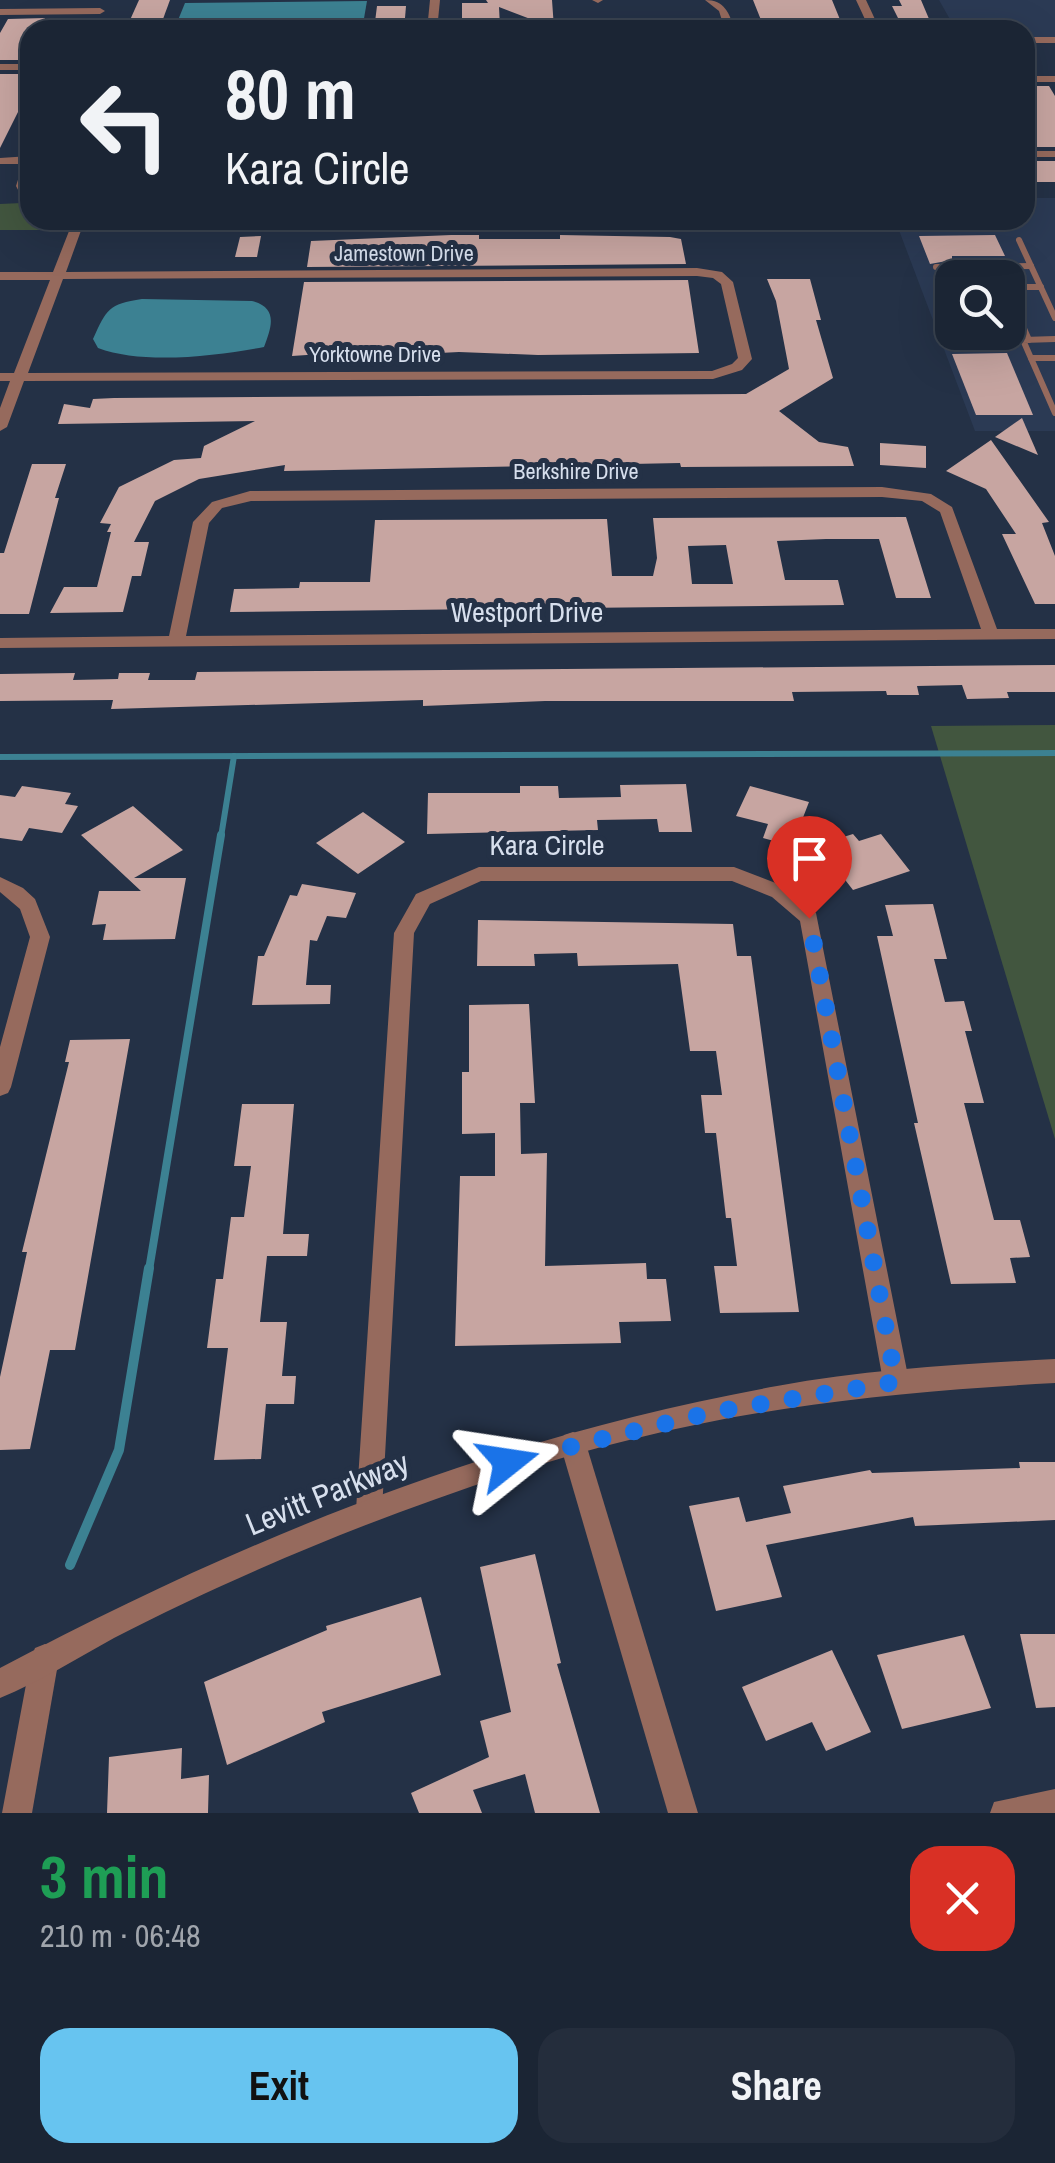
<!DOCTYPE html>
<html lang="en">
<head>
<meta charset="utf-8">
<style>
  body { margin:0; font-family:"Archivo Narrow",sans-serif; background:#242d3c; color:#f1f3f6; height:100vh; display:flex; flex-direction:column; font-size:38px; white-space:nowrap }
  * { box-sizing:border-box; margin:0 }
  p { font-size:32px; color:#a0a5ac }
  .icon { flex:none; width:55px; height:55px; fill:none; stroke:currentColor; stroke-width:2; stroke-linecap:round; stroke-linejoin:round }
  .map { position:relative; height:1813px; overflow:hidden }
  .sheet { display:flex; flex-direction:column; background:#1b2534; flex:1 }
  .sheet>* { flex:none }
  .hud { position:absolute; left:20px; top:20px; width:1015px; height:210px; border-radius:30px; box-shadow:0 10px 40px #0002,0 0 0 2px #39424f; background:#1b2534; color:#f1f3f6; overflow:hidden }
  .controls { position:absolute; left:935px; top:260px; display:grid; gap:20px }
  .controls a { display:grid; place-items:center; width:90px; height:90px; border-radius:20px; background:#1b2534; box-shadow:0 10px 40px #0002,0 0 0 2px #39424f; font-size:50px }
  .pin { position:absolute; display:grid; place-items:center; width:85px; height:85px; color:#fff; margin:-102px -42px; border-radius:50% 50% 50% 0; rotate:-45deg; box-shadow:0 0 10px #0007 }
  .pin .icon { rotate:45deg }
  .me { position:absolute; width:110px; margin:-55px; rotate:75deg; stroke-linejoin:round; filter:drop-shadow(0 0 8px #0008) }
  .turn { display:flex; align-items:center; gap:35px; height:210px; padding:0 40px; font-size:45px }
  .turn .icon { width:130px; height:130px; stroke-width:2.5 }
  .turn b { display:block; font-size:70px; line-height:85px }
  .round { display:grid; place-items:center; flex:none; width:105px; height:105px; border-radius:30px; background:#242d3c }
  .summary { display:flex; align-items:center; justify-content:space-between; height:170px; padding:0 40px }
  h1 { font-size:60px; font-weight:700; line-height:75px; color:#1e9e55 }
  .primary-button { display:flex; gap:20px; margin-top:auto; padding:20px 40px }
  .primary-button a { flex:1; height:115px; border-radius:30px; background:#67c4f0; color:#111; font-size:40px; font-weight:700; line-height:115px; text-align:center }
  .primary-button a+a { background:#242d3c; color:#f1f3f6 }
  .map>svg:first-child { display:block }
  .built { fill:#2b3a54; fill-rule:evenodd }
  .green { fill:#42563f }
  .water { fill:#3c8192 }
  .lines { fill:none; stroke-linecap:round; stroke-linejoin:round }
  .stream-far2 { stroke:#3c8192; stroke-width:6 }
  .stream-far1 { stroke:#3c8192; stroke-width:8 }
  .stream { stroke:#3c8192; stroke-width:10 }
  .building { fill:#c7a5a1; fill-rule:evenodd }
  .service { stroke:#966a5d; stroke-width:6 }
  .minor { fill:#966a5d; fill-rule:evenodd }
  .tertiary { fill:#966a5d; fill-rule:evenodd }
  .route { stroke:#1a73e8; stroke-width:18; stroke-dasharray:0 32.4 }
  .labels { text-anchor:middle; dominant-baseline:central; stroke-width:10; stroke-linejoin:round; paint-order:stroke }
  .far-street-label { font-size:22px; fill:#d7dfed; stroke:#243146 }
  .street-label { font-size:28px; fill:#d7dfed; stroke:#243146 }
  .near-street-label { font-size:32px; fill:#d7dfed; stroke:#243146 }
</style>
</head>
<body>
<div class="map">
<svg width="1055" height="1813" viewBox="0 0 1055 1813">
  <rect width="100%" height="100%" fill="#243146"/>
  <!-- built -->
  <g class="built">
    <path d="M 939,0 L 1055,0 L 1055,37 L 1025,38 L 1025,30 L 956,30 Z"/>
    <path d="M 1025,198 L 1055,198 L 1055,431 L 975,431 L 897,225 L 807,225 L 806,220 L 1025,220 ZM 952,278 L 1008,278 L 1008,332 L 952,332 Z"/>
  </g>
  <!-- green -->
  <g class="green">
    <path d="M 22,203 L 30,212 L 30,220 L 62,220 L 67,230 L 0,230 L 0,204 Z"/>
    <path d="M 82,220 L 806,220 L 809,230 C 567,234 325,228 84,229 Z"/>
    <path d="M 1055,725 L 1055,1139 L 931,726 Z"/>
  </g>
  <!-- water -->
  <g class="water">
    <path d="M 367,1 L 362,30 L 174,30 L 185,3 Z"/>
    <path d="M 142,299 L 252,301 C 278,308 272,326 264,347 C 216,356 143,365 98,348 L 93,339 C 107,309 108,304 142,299 Z"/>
  </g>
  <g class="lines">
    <!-- stream-far2 -->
    <g class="stream-far2">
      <path d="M 0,757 L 1055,753"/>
      <path d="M 221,837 L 234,756"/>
    </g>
    <!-- stream-far1 -->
    <path class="stream-far1" d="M 149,1270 L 221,835"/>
    <!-- stream -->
    <path class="stream" d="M 70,1565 L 119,1450 L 149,1268"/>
  </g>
  <!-- building -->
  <g class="building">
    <path d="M 139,0 L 170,0 L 163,19 L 130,20 Z"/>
    <path d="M 486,0 L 552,0 L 554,28 L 499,7 L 500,27 L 471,30 L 471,23 L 462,23 L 462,3 L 488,3 Z"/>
    <path d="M 753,0 L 832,0 L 841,22 L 831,22 L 834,29 L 765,30 Z"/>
    <path d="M 899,0 L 921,0 L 932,26 L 902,26 L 892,6 L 902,6 Z"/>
    <path d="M 377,6 L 406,6 L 404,30 L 374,30 Z"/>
    <path d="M 45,18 L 39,30 L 30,30 L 30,60 L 0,60 L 0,33 L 8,19 Z"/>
    <path d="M 0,74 L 30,74 L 30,88 L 0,148 Z"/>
    <path d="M 1025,86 L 1049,86 L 1055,96 L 1055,147 L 1025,147 Z"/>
    <rect x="1025" y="161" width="30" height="21"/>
    <path d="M 451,235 L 479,235 L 479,239 L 560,239 L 560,235 L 670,237 L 681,239 L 686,264 L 307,267 L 311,241 Z"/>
    <path d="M 995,235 L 1005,256 L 952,256 L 952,260 L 930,264 L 919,236 Z"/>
    <path d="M 261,236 L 257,257 L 235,257 L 240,237 Z"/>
    <path d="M 767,279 L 810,279 L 821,320 L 816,320 L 833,378 L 779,411 L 819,442 L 848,447 L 854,466 L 681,467 L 680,463 L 284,471 L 285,465 L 199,479 L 155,501 L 134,542 L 149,542 L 141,576 L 132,576 L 123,612 L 50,613 L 64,587 L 97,587 L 111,532 L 107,532 L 111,524 L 100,523 L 119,487 L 174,460 L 201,458 L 204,446 L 255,421 L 58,424 L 64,404 L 90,408 L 93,399 L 114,398 L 746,394 L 789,369 L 776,301 Z"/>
    <path d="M 688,280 L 699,353 L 538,355 L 459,352 L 380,356 L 380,350 L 292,356 L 304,282 Z"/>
    <path d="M 1007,353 L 1033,415 L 976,415 L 952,354 Z"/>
    <path d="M 1022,418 L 1038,455 L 995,437 Z"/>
    <path d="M 991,440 L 1049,522 L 1042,523 L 1055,556 L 1055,604 L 1035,604 L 1002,534 L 1016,534 L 986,489 L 946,471 Z"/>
    <path d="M 880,443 L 926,446 L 926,468 L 880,465 Z"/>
    <path d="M 32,464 L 66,464 L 55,498 L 59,498 L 29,614 L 0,614 L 0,553 L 4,553 Z"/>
    <path d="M 906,517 L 931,598 L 896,598 L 879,539 L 826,539 L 777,541 L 785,580 L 838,580 L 844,605 L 230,612 L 234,589 L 299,588 L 300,582 L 370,582 L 375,520 L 607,519 L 612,576 L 653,576 L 657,558 L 653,518 ZM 726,545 L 733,584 L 692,584 L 688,546 Z"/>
    <path d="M 1055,665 L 1055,692 L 1007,692 L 1009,698 L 967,699 L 962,685 L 917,686 L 919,695 L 887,695 L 886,691 L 792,692 L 794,701 L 545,701 L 423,706 L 423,700 L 111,709 L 113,700 L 0,701 L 0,674 L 75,673 L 73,680 L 118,679 L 119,673 L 150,673 L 148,680 L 195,680 L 197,672 Z"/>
    <path d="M 686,784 L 692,832 L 659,832 L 657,819 L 597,820 L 598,830 L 427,834 L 428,793 L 520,793 L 520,786 L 558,786 L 559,798 L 621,797 L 620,785 Z"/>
    <path d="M 22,786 L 71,793 L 65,804 L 78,806 L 62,833 L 29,828 L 22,841 L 0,838 L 0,795 L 15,797 Z"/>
    <path d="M 750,786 L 809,802 L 792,846 L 763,838 L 768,824 L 736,816 Z"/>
    <path d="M 133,806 L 183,850 L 134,878 L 186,878 L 175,939 L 103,940 L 106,924 L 92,925 L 99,891 L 141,891 L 81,835 Z"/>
    <path d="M 363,812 L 405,842 L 358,874 L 316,843 Z"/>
    <path d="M 853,834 L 859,841 L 881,834 L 910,871 L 853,890 L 818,845 Z"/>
    <path d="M 302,884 L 356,893 L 346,918 L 327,916 L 317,941 L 310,940 L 306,985 L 331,985 L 330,1004 L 252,1005 L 258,956 L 264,956 L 290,895 L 297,896 Z"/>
    <path d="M 933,904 L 947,959 L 934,959 L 945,1002 L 964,1001 L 972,1031 L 965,1031 L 984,1103 L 964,1103 L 994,1220 L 1020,1220 L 1030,1257 L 1010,1258 L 1016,1283 L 951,1284 L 914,1123 L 918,1123 L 877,936 L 893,936 L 885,905 Z"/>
    <path d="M 478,920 L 733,924 L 737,956 L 751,956 L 799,1312 L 720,1313 L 714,1266 L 737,1266 L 731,1218 L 726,1218 L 716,1133 L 705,1133 L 701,1095 L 722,1095 L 716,1051 L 690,1051 L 678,964 L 578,966 L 577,953 L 534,954 L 535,966 L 477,966 Z"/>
    <path d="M 529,1004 L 535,1103 L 520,1103 L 521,1154 L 547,1153 L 545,1266 L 646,1263 L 647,1279 L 666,1279 L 671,1321 L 619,1322 L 621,1343 L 455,1346 L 460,1176 L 495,1176 L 495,1133 L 462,1134 L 462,1072 L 469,1072 L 469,1005 Z"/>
    <path d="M 130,1039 L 75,1350 L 50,1350 L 30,1449 L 0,1450 L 0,1377 L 27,1252 L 22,1252 L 69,1062 L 65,1062 L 70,1040 Z"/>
    <path d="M 242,1104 L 294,1104 L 283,1234 L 309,1234 L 307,1256 L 267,1256 L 260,1322 L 287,1322 L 282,1376 L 296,1376 L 294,1404 L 266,1404 L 261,1459 L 214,1460 L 228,1348 L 207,1348 L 216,1279 L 223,1279 L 231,1217 L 244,1217 L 251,1166 L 234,1166 Z"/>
    <path d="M 1019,1462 L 1055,1462 L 1055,1520 L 915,1526 L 913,1517 L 766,1545 L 782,1597 L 716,1611 L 689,1506 L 739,1497 L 746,1522 L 791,1513 L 783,1486 L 870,1470 L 872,1473 L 1020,1468 Z"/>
    <path d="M 535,1554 L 561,1663 L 557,1664 L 600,1813 L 535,1813 L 525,1774 L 473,1790 L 482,1813 L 419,1813 L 411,1793 L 489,1757 L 480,1721 L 511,1712 L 480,1567 Z"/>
    <path d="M 421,1597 L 441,1675 L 322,1712 L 325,1722 L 227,1765 L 204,1682 L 327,1630 L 326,1626 Z"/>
    <path d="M 1020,1634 L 1055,1634 L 1055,1707 L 1036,1708 Z"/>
    <path d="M 964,1635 L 991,1708 L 902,1729 L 877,1655 Z"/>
    <path d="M 832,1650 L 871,1732 L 826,1751 L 812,1722 L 766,1741 L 742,1687 Z"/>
    <path d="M 182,1748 L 181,1779 L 209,1775 L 208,1813 L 107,1813 L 109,1757 Z"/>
  </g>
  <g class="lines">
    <!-- service -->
    <g class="service">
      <path d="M 1019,240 L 1055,318"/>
      <path d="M 936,267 L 1031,266"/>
      <path d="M 1008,287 L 1041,287"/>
      <path d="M 1008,292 L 1029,340"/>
      <path d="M 1055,339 L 1023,340 L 1055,413"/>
      <path d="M 1031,358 L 1055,358"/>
    </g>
    <!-- minor -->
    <g class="minor">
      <path d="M 430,0 L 440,0 L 437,30 L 427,30 Z"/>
      <path d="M 592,0 L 603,0 L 598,3 Z"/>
      <path d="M 705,0 C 725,0 729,13 735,30 L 725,30 L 719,11 Z"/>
      <path d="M 856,0 L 866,0 L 880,30 L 870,30 Z"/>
      <path d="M 0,9 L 100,8 L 105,11 L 100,14 L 0,15 Z"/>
      <rect x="1025" y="37" width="30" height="6"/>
      <rect x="0" y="64" width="30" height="6"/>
      <rect x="1025" y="76" width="30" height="6"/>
      <rect x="1025" y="151" width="30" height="6"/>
      <path d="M 30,156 L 30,206 L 26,205 L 16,186 L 23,164 L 0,164 L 0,158 Z"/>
      <path d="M 66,220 L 79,220 L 83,225 L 66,272 L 697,268 L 722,272 L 733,282 L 752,359 L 742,370 L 713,379 L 24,381 L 7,427 L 0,431 L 0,408 L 10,381 L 0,381 L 0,373 L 14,373 L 50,280 L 0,280 L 0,272 L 53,272 L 71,226 ZM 697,276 L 713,278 L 721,284 L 738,358 L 732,364 L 712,371 L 28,373 L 63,279 Z"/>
      <path d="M 882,487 L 931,494 L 952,507 L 997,629 L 1055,629 L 1055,639 L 0,648 L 0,638 L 169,636 L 193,522 L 212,502 L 250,491 ZM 882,497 L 922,501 L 940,512 L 981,629 L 186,636 L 209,523 L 222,508 L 251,501 Z"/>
      <path d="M 479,867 L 734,867 L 786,887 L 816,913 L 909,1381 L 905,1389 L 896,1393 L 887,1389 L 883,1381 L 800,921 L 772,897 L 732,881 L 481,881 L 430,904 L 414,933 L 382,1510 L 379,1519 L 369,1523 L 359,1519 L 356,1510 L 394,933 L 416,894 Z"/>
      <path d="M 0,877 L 23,888 L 35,899 L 50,937 L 11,1087 L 8,1093 L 0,1096 L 0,1047 L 30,937 L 20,909 L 0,892 Z"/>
      <path d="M 573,1432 L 582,1435 L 586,1444 L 698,1813 L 668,1813 L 560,1444 L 564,1435 Z"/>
      <path d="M 45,1644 L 55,1648 L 59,1658 L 32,1813 L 2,1813 L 31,1658 L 35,1648 Z"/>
      <path d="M 1055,1789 L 1055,1813 L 990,1813 L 994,1802 Z"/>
    </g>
    <!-- tertiary -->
    <path class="tertiary" d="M 1055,1359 L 1055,1383 C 964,1388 874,1395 784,1409 C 603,1436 424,1497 257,1570 C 209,1591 160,1614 114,1638 C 76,1659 39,1682 0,1698 L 0,1668 C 251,1535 496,1437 777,1386 C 869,1369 962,1364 1055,1359 Z"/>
  </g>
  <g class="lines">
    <!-- route -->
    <path class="route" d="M 508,1462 L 713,1412 L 896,1382 L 809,918"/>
  </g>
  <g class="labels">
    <!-- far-street labels -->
    <g class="far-street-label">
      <text x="404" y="253">Jamestown Drive</text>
      <text x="375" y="354">Yorktowne Drive</text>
      <text x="576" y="471">Berkshire Drive</text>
    </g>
    <!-- street labels -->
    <g class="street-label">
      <text x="527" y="612">Westport Drive</text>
      <text x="547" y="845">Kara Circle</text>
    </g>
    <!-- near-street labels -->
    <g class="near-street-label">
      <text transform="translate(327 1493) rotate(-22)">Levitt Parkway</text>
    </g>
  </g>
</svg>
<div class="controls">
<a><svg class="icon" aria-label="search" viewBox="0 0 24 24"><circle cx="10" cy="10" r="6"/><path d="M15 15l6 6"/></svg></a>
</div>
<div class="pin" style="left:809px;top:918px;background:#d93025"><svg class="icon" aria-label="arrive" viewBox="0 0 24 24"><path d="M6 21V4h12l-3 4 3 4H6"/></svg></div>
<svg class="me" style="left:508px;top:1462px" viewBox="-20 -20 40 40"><path d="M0-17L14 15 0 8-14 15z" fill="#1a73e8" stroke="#fff" stroke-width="4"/></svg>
<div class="hud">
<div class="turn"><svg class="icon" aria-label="left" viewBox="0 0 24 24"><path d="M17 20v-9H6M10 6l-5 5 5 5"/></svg><div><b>80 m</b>Kara Circle</div></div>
</div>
</div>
<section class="sheet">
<div class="summary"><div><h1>3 min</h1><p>210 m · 06:48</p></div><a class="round" style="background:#d93025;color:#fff"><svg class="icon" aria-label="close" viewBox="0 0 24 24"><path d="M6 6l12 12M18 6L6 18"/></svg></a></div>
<div class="primary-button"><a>Exit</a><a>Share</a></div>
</section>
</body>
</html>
